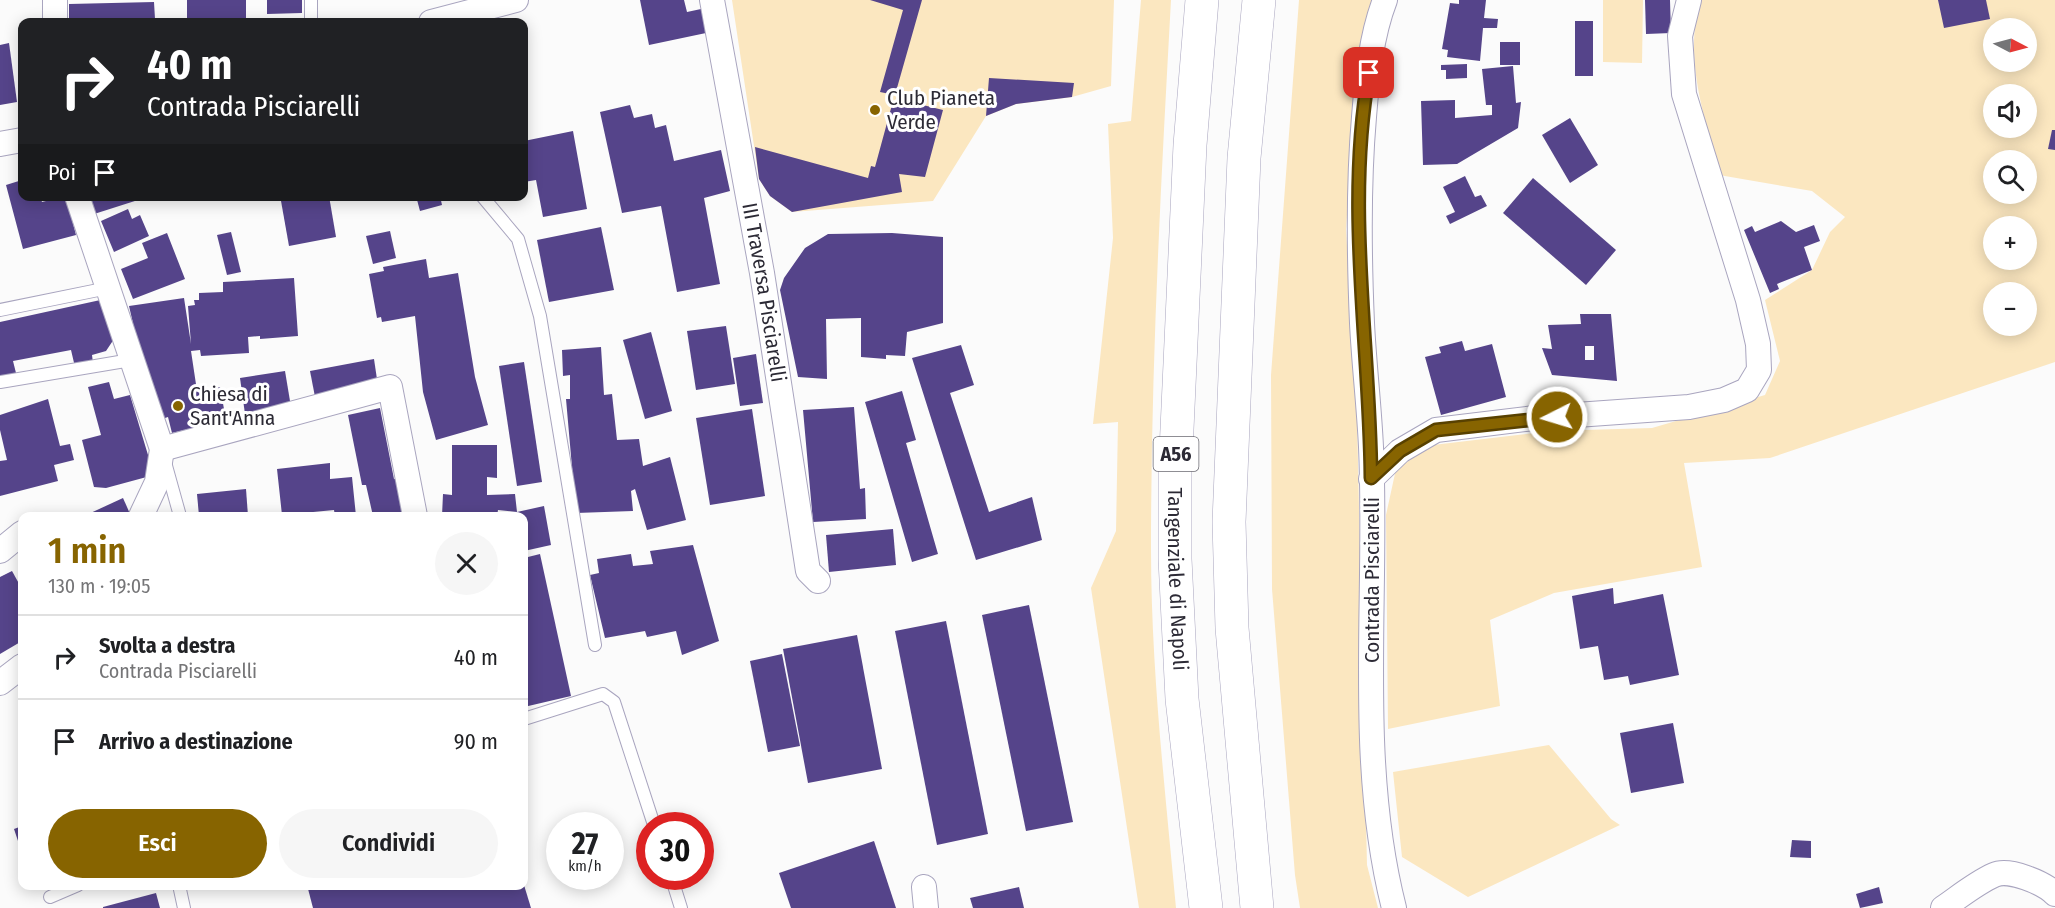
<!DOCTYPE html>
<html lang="it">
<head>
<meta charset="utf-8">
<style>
  body { margin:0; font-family:"Fira Sans Condensed",sans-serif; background:#f6f6f6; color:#202124; height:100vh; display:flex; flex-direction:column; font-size:22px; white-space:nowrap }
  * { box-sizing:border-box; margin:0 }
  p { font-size:20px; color:#757577 }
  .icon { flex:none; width:33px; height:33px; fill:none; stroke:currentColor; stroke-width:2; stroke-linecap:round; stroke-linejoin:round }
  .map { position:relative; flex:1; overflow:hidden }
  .drawer { position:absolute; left:18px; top:512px; width:510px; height:378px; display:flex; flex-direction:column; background:#fff; border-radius:12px; box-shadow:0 3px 15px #0003 }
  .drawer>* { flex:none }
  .top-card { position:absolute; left:18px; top:18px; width:510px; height:183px; border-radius:12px; box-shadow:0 3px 15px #0003; background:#202124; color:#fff; overflow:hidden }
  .needle { width:39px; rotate:96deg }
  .tools { position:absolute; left:1983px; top:18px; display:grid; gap:12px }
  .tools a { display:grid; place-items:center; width:54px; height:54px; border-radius:50%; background:#fff; box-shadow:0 3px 15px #0003; font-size:30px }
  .speed { position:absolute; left:546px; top:812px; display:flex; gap:12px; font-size:30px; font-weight:700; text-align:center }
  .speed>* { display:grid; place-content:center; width:78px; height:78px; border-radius:50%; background:#fff; box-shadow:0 3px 15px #0003; line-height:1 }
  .speed small { font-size:15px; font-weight:400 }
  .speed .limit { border:9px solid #d22; background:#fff; color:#111 }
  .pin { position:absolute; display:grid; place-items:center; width:51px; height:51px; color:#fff; margin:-26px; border-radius:12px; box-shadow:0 3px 9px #0006 }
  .me { position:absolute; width:66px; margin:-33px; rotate:265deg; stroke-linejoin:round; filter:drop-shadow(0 0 4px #0008) }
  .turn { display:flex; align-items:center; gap:21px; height:126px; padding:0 30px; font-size:27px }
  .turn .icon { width:78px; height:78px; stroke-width:2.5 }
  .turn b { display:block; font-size:42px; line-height:51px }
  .then { display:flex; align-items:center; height:57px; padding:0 30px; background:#0003; gap:12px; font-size:22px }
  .round { display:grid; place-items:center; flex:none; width:63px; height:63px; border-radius:32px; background:#f6f6f6 }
  .summary { display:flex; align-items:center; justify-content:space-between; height:102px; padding:0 30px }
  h1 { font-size:36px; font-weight:600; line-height:45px; color:#876400 }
  .button { display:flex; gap:12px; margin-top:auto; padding:12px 30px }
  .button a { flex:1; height:69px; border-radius:36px; background:#876400; color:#fff; font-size:24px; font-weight:600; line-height:69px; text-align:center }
  .button a+a { background:#f6f6f6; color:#202124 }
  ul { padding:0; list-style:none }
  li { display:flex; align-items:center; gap:18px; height:84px; padding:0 30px; border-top:2px solid #e0e0e0 }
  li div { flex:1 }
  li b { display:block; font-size:22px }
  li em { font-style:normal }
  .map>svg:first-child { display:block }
  .green { fill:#fbe7c0; fill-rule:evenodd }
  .building { fill:#55448a; fill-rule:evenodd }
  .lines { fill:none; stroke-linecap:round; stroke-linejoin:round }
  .lane-casing { stroke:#a9a5bf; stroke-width:14 }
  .street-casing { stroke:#a9a5bf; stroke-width:26 }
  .highway-casing { stroke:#a9a5bf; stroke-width:34 }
  .lane { stroke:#fff; stroke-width:12 }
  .street { stroke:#fff; stroke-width:24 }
  .highway { stroke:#fff; stroke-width:33 }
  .route-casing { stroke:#584100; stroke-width:15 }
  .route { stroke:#876400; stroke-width:10 }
  .poi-dot { fill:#876400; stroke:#fff; stroke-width:2 }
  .labels { text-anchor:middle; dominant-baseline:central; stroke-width:6; stroke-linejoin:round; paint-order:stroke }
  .shield { fill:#fff; stroke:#6b6a72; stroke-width:1.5 }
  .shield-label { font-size:20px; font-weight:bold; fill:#2c2a35 }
  .poi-label { font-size:21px; fill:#2c2a35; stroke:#fff; text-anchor:start }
  .street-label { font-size:21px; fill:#2c2a35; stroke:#fff }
</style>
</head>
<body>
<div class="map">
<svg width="2055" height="908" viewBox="0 0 2055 908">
  <rect width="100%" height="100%" fill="#fbfbfb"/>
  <!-- green -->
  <g class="green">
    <path d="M 732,0 L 1114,0 L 1111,86 L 1072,97 L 1016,104 L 986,116 L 933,201 L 792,212 L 770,196 L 759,179 Z"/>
    <path d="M 1141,0 L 1171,0 C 1161,182 1151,365 1151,548 C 1151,668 1165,789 1176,908 L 1139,908 L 1091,588 L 1116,531 L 1118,422 L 1093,424 L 1113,238 L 1108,124 L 1131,121 Z"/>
    <path d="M 1299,0 L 1373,0 L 1356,85 L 1346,229 L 1357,418 L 1367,865 L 1378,908 L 1300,908 L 1295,875 L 1272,589 L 1271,375 Z"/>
    <path d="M 1603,0 L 1643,0 L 1642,63 L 1603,62 Z"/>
    <path d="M 1701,0 L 2055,0 L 2055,362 L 1770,458 L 1684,463 L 1702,567 L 1554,593 L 1490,620 L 1500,706 L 1388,729 L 1386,515 L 1396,469 L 1433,445 L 1551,431 L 1652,428 L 1765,395 L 1780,361 L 1765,300 L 1812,270 L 1830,232 L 1845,217 L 1812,191 L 1719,175 C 1706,119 1682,57 1701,0 ZM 1994,28 L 2026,28 L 2026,62 L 1994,62 ZM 1994,94 L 2026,94 L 2026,128 L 1994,128 ZM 1994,160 L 2026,160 L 2026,194 L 1994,194 ZM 1994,226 L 2026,226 L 2026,260 L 1994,260 ZM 1994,292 L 2026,292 L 2026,326 L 1994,326 Z"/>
    <path d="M 1549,745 L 1611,819 L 1620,825 L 1468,897 L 1402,857 L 1393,772 Z"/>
  </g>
  <!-- building -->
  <g class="building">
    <rect x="187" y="0" width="59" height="22"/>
    <path d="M 267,0 L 302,0 L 302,13 L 267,14 Z"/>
    <path d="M 640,0 L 684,0 L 687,12 L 701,9 L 706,33 L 649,45 Z"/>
    <path d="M 922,0 L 895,95 L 880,92 L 903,10 L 870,0 Z"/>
    <path d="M 1459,0 L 1486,0 L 1484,18 L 1498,19 L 1497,28 L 1483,28 L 1480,61 L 1447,57 L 1448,50 L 1442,49 L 1450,3 L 1459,4 Z"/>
    <path d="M 1645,0 L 1670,0 L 1671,33 L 1646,34 Z"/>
    <path d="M 1938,0 L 1986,0 L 1990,19 L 1944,28 Z"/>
    <path d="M 154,2 L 155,19 L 127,19 L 127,22 L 69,22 L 69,4 Z"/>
    <rect x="1575" y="21" width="18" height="55"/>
    <rect x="1500" y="42" width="20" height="23"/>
    <path d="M 9,43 L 17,102 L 0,105 L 0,45 Z"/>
    <path d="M 1467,64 L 1467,78 L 1446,79 L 1446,70 L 1441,70 L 1441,65 Z"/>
    <path d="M 1513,66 L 1516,103 L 1521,102 L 1518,128 L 1457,164 L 1423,165 L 1421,101 L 1455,100 L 1455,118 L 1492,115 L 1492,105 L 1486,105 L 1482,69 Z"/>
    <path d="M 989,78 L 1074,83 L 1072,97 L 1016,104 L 986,116 Z"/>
    <path d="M 893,101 L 914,107 L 915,103 L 943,110 L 925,177 L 899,174 L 902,192 L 792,212 L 770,196 L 759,179 L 755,147 L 868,178 L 871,166 L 875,167 Z"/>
    <path d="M 630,105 L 634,118 L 652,114 L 655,128 L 666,125 L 674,161 L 721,150 L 730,191 L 704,198 L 720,284 L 677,292 L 661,206 L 622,213 L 600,112 Z"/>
    <path d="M 1570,118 L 1598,165 L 1570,183 L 1542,135 Z"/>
    <path d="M 2052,130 L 2055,130 L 2055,150 L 2048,149 Z"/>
    <path d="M 573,131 L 587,209 L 543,217 L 536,180 L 524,182 L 524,141 Z"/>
    <path d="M 1465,176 L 1475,197 L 1481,195 L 1487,206 L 1450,224 L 1446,216 L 1455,212 L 1443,187 Z"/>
    <path d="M 1533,178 L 1616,250 L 1586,285 L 1503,213 Z"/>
    <path d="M 22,180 L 22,196 L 40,196 L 42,202 L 66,196 L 76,235 L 23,249 L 6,185 Z"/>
    <path d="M 86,196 L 136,196 L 138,200 L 91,215 Z"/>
    <path d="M 305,196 L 329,196 L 336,237 L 289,246 L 281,201 Z"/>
    <path d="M 416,196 L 440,196 L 442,205 L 420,211 Z"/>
    <path d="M 128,209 L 132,219 L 140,215 L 149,236 L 114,252 L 101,221 Z"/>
    <path d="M 1781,221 L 1796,232 L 1814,225 L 1820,241 L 1804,247 L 1812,270 L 1777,284 L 1779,289 L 1770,293 L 1744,230 L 1752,226 L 1755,232 Z"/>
    <path d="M 601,227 L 614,290 L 549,302 L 537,240 Z"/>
    <path d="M 390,231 L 396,258 L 373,264 L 366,236 Z"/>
    <path d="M 231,232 L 241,272 L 227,275 L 217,235 Z"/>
    <path d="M 167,233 L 185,279 L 133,299 L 121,269 L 148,258 L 142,243 Z"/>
    <path d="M 892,233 L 943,237 L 943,323 L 907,332 L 905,356 L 886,355 L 886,359 L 861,357 L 861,318 L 826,319 L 827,379 L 798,377 L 780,290 L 784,278 L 805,248 L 828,234 Z"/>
    <path d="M 426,259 L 429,278 L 458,273 L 475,377 L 488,425 L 436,440 L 423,392 L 415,316 L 382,322 L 381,317 L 377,318 L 369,274 L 384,271 L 383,267 Z"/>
    <path d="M 294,278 L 298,336 L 260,339 L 260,336 L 248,337 L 249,353 L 201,356 L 200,350 L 191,351 L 197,391 L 220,387 L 226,420 L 172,433 L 168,417 L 162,419 L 141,358 L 129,306 L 184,298 L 191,344 L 188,306 L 195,305 L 194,300 L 199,300 L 199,293 L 223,292 L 223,282 Z"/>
    <path d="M 105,299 L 114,339 L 106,351 L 92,355 L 93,363 L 75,367 L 71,350 L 13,361 L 16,373 L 0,376 L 0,322 Z"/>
    <path d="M 1580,314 L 1611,314 L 1617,381 L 1552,375 L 1542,348 L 1552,349 L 1548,325 L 1581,324 ZM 1585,346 L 1594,346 L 1594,360 L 1585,360 Z"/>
    <path d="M 726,326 L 735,384 L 696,390 L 687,331 Z"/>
    <path d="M 651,332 L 672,411 L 645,419 L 623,340 Z"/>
    <path d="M 1462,341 L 1465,351 L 1492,344 L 1506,397 L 1441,415 L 1425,357 L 1441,353 L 1439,347 Z"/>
    <path d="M 961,345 L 974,385 L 950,393 L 989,512 L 1032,497 L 1042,540 L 976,560 L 912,358 Z"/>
    <path d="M 601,347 L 604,395 L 612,394 L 617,440 L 639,439 L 643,466 L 670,457 L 686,520 L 647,530 L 635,489 L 631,491 L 633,511 L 576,513 L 566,399 L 570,399 L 570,375 L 563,376 L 562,350 Z"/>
    <path d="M 756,354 L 763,403 L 740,406 L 733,358 Z"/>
    <path d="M 374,359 L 378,386 L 316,402 L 310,371 Z"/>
    <path d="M 524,362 L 542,482 L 517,486 L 499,366 Z"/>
    <path d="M 285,371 L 291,407 L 245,414 L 240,378 Z"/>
    <path d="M 109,382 L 114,399 L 130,395 L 154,475 L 106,488 L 94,487 L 82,440 L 101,435 L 88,387 Z"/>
    <path d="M 902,391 L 916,440 L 906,443 L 938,554 L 912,562 L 865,402 Z"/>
    <path d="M 48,399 L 60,446 L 70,444 L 74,460 L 54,465 L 58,481 L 0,496 L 0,461 L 7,460 L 0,430 L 0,415 Z"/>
    <path d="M 854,407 L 860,489 L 865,488 L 866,519 L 813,522 L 803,410 Z"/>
    <path d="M 380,408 L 394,479 L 399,478 L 406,516 L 373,516 L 366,485 L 362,485 L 348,415 Z"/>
    <path d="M 752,409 L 765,496 L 710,505 L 696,418 Z"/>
    <path d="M 452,445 L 497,445 L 497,478 L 487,477 L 487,495 L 515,494 L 517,512 L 544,506 L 551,545 L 524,551 L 524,516 L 500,516 L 517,512 L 498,510 L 497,516 L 442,516 L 443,494 L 452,495 Z"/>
    <path d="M 330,463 L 330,479 L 352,477 L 356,516 L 335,516 L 334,510 L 282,515 L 277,469 Z"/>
    <path d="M 246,489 L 248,516 L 199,516 L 197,494 Z"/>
    <path d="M 123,498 L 131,516 L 84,516 Z"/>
    <path d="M 893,529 L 896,565 L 829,572 L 826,535 Z"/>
    <path d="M 693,545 L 719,641 L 682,655 L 676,631 L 647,637 L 645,631 L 605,638 L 590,575 L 599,573 L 597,559 L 631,554 L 633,566 L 653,564 L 650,551 Z"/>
    <path d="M 540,554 L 571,696 L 524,707 L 524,558 Z"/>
    <path d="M 12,571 L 22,589 L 22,641 L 0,654 L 0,577 Z"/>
    <path d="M 1613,588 L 1614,604 L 1663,594 L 1679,675 L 1630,685 L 1628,676 L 1604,680 L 1598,646 L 1580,649 L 1572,596 Z"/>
    <path d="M 1029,605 L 1073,822 L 1026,831 L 982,615 Z"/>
    <path d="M 946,621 L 988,834 L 937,845 L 895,631 Z"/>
    <path d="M 857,635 L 882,769 L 808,783 L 783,649 Z"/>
    <path d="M 782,654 L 800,746 L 768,752 L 750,661 Z"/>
    <path d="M 1673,723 L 1684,783 L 1631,793 L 1620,733 Z"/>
    <path d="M 22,826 L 22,853 L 14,829 Z"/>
    <path d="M 1792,840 L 1811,841 L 1811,858 L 1790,857 Z"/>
    <path d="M 874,841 L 896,908 L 791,908 L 779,873 Z"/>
    <path d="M 307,885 L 524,885 L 531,908 L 313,908 Z"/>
    <path d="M 1019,887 L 1024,908 L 973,908 L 970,898 Z"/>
    <path d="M 1879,887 L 1883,903 L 1860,908 L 1856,894 Z"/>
    <path d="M 156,893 L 160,908 L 103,908 L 103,907 Z"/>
  </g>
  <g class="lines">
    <!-- lane casing -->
    <g class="lane-casing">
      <g id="lane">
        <path d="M 311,22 L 311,0"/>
        <path d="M 482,196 L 518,239 L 540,316 L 595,645"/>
        <path d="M 0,310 L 108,288"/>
        <path d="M 0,382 L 131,360"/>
        <path d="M 165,462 L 180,516"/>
        <path d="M 524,719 L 603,694 L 614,702 L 654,825"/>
        <path d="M 671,876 L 681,908"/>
        <path d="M 179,885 L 184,908"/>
        <path d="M 50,897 L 78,885"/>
      </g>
    </g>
    <!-- street casing -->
    <g class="street-casing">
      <g id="street">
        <path d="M 55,0 L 55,22"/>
        <path id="s1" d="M 712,0 L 762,273 L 808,571 L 818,581"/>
        <path d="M 1385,0 C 1371,36 1367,79 1364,117 C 1358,186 1359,254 1362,323 C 1364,364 1369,405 1371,447 C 1378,599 1356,759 1394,908"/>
        <path d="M 431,22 L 516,0"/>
        <path d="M 0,144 L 22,140"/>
        <path d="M 77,196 L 162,449 L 157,482 L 141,516"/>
        <path d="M 162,449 L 390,387 L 415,516"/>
        <path d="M 1371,479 L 1400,451 L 1436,430 L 1534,418 L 1689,407 L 1724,400 L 1747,390 L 1759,370 L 1758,344 L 1748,300 L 1684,94 L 1680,36 L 1689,0"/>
        <path d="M 0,551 L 22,533"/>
        <path d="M 0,683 L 22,666"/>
        <path d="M 924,887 L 926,908"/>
        <path d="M 1943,908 C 1959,897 1976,883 1994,875 C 2009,868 2044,883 2055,894"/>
      </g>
    </g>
    <!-- highway casing -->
    <g class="highway-casing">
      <g id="highway">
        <path id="s2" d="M 1202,0 L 1190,145 L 1175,473 L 1175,559 L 1182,699 L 1206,908"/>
        <path d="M 1257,908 L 1232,628 L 1229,522 L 1244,158 L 1259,0"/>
      </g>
    </g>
    <!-- lane -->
    <use href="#lane" class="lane"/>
    <!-- street -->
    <use href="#street" class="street"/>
    <!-- highway -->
    <use href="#highway" class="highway"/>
  </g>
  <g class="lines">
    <!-- route casing -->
    <g class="route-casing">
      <path id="route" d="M 1369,73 C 1345,207 1370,344 1371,478 L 1400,451 L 1436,430 L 1557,417"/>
    </g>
    <!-- route -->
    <use href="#route" class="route"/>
  </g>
  <!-- markers -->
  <g class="poi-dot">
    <circle cx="875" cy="110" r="6"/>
    <circle cx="178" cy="406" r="6"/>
  </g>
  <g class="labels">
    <!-- shield labels -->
    <rect class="shield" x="1153.5" y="437" width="45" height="34" rx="4.5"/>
    <g class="shield-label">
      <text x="1176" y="454">A56</text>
    </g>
    <!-- poi labels -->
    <g class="poi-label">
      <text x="887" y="98">Club Pianeta<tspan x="887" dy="24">Verde</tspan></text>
      <text x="190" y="394">Chiesa di<tspan x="190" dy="24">Sant'Anna</tspan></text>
    </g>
    <!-- street labels -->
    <g class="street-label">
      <text stroke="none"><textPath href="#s1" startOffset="297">III Traversa Pisciarelli</textPath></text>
      <text stroke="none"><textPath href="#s2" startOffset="580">Tangenziale di Napoli</textPath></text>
      <text transform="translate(1372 580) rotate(-90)">Contrada Pisciarelli</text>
    </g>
  </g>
</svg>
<div class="tools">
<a><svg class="needle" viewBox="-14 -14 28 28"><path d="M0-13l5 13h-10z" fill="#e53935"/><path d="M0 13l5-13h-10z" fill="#757577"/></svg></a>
<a><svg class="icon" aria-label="sound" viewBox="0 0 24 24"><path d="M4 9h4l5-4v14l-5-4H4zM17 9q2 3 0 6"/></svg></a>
<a><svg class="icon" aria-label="search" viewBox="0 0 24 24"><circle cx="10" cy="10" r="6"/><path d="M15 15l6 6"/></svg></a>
<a>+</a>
<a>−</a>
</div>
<div class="speed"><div>27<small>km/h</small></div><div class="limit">30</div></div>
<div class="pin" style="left:1369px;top:73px;background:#d93025"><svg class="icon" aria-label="arrive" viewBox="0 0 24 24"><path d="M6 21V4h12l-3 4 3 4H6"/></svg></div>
<svg class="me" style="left:1557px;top:417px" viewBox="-20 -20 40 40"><circle r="17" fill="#876400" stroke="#fff" stroke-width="3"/><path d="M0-11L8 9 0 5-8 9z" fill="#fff"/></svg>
<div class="top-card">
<div class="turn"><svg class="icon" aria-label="right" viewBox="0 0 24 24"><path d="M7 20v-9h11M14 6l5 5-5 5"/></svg><div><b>40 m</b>Contrada Pisciarelli</div></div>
<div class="then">Poi<svg class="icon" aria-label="arrive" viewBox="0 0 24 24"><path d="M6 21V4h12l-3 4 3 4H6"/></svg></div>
</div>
<section class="drawer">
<div class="summary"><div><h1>1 min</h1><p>130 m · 19:05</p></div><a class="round"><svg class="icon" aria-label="close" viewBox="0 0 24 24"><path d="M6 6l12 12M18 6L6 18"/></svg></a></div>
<ul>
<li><svg class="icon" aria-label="right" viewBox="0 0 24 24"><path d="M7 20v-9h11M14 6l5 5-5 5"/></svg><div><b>Svolta a destra</b><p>Contrada Pisciarelli</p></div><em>40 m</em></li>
<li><svg class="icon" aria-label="arrive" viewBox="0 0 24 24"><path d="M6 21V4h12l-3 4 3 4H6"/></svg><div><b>Arrivo a destinazione</b></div><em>90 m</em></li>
</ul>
<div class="button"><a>Esci</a><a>Condividi</a></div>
</section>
</div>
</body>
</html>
